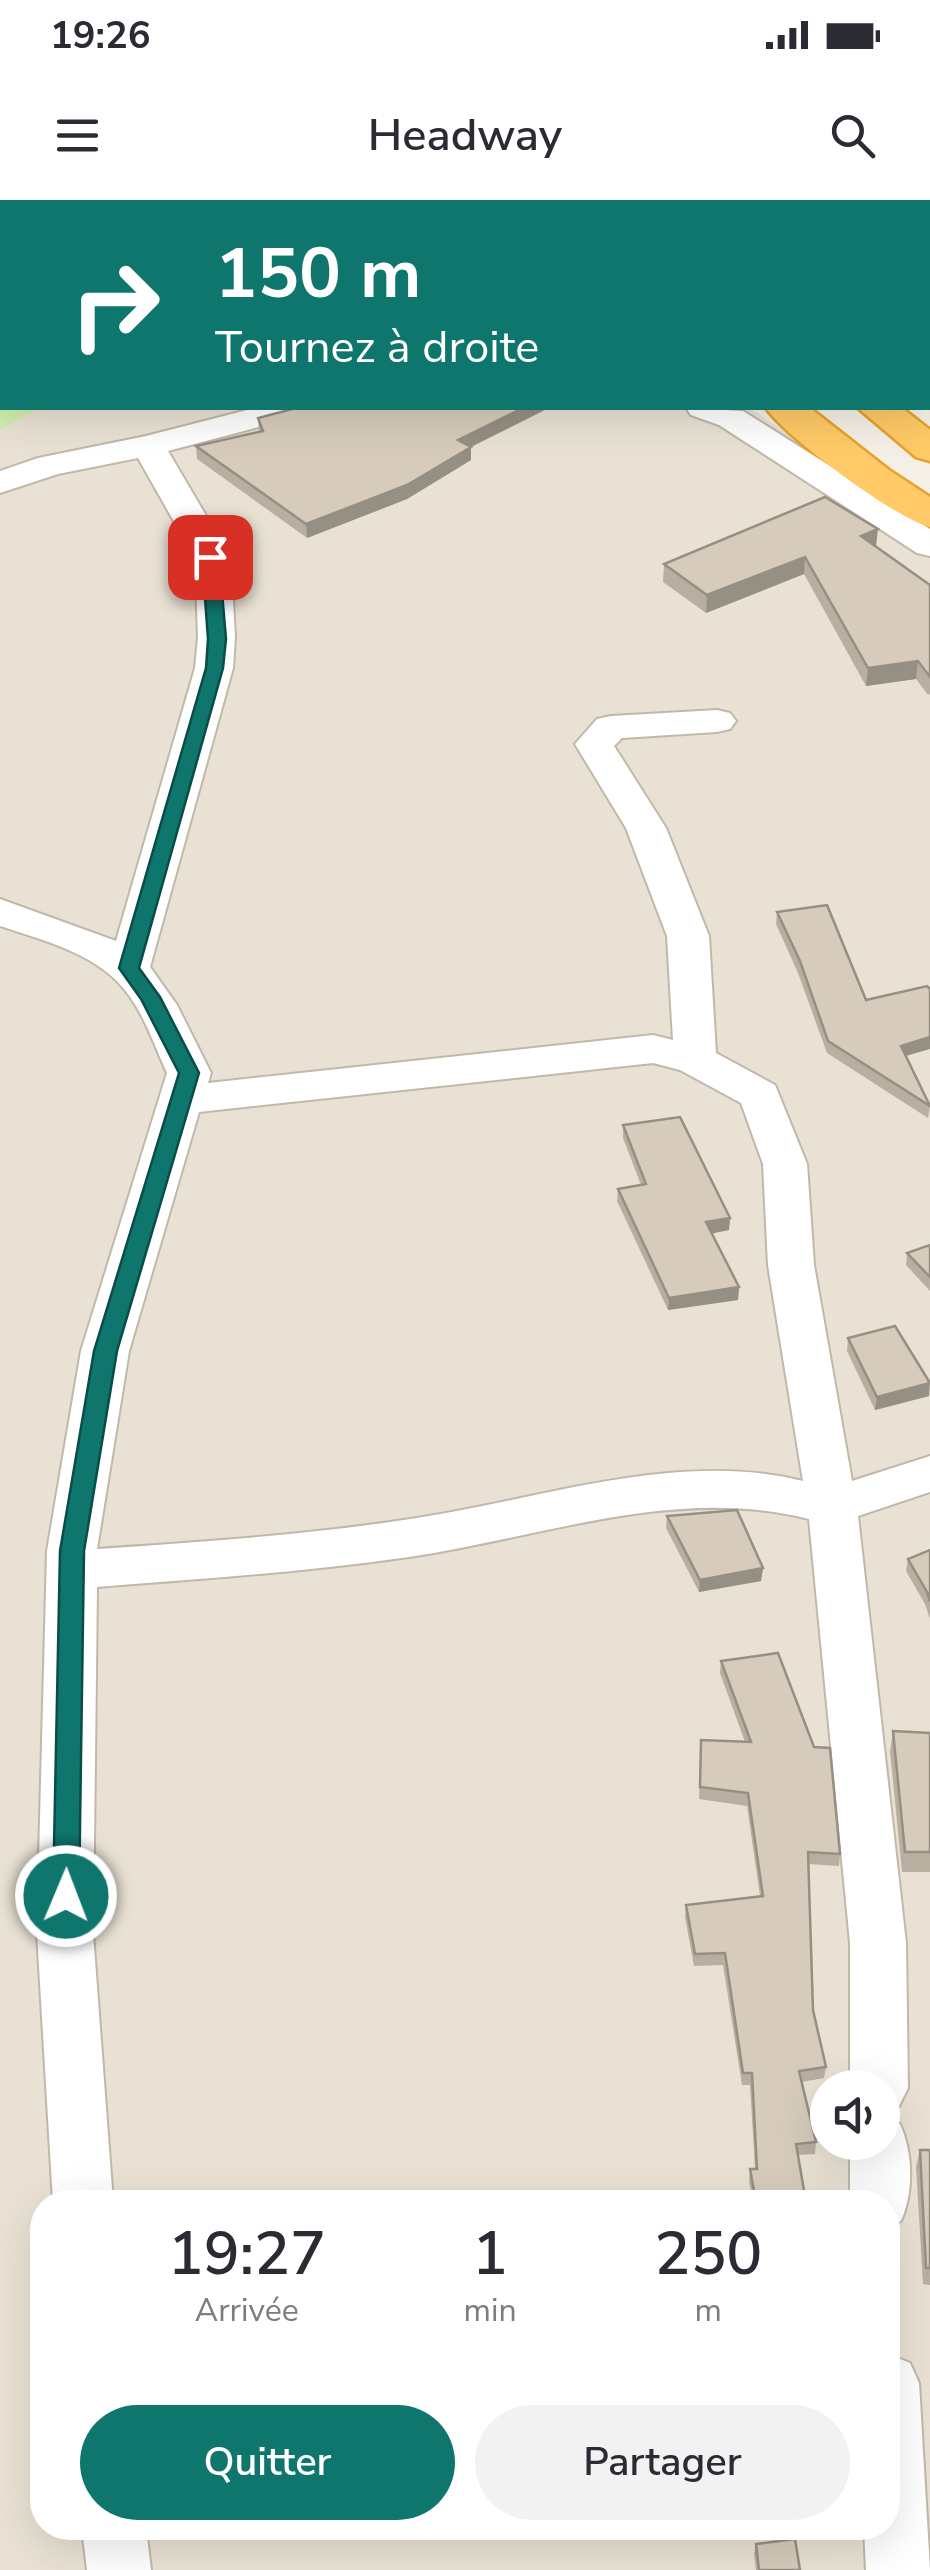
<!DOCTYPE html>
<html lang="fr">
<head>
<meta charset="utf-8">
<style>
  body { margin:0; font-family:"Nunito Sans",sans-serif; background:#f2f2f3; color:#2b2b33; height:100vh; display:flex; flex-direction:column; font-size:38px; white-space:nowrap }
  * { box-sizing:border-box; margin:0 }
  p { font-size:32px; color:#7c7c81 }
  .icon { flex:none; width:55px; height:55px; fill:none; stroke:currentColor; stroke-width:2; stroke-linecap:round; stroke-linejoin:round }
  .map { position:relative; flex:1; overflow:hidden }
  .panel { position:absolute; left:30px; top:1990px; width:870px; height:350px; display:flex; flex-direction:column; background:#fff; border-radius:40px; box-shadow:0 10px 40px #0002 }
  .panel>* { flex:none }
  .banner { position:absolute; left:0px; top:0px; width:930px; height:210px; box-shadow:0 10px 40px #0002; background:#0f766e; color:#fff; overflow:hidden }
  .controls { position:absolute; left:810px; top:1870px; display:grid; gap:20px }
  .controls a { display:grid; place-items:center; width:90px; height:90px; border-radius:50%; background:#fff; box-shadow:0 10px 40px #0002; font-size:50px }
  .pin { position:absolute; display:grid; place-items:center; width:85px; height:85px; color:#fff; margin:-42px; border-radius:20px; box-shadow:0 5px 15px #0006 }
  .me { position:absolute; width:110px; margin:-55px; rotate:1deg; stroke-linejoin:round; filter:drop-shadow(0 0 8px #0008) }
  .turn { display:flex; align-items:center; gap:35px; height:210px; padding:0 50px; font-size:45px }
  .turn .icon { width:130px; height:130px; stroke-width:2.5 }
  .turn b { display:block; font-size:70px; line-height:85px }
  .eta { display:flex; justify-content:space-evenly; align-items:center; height:170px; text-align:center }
  .eta b { font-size:60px; font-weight:600; line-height:70px }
  .primary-button { display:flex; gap:20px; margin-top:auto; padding:20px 50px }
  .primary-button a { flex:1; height:115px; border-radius:60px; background:#0f766e; color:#fff; font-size:40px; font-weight:600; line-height:115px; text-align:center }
  .primary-button a+a { background:#f2f2f3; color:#2b2b33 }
  .status { display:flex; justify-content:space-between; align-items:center; height:70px; padding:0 50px; background:#fff; direction:ltr }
  .status svg { height:28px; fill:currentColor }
  header { display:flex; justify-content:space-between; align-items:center; height:130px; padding:0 50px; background:#fff; font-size:45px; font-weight:600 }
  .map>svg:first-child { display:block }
  .residential { fill:#e9e2d4; fill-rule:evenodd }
  .green { fill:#d0ecad }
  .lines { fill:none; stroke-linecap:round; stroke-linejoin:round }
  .lane-casing { stroke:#c1b8a9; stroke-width:5 }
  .street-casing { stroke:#c1b8a9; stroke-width:4 }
  .highway-casing { stroke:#e8a12d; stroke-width:5 }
  .lane { fill:#fff; fill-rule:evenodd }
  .street { fill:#fff; fill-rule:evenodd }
  .highway { fill:#ffca67; fill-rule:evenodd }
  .wall { fill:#b9afa1 }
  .shaded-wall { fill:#968f83 }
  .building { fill:#d7ccbb; stroke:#968f83; stroke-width:2.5 }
  .route { fill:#0f766e; stroke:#0a4d48; stroke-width:2.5 }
</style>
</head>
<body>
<div class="status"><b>19:26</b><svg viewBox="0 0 49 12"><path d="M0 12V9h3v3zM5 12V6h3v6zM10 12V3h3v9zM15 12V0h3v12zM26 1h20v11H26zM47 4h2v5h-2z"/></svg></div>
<header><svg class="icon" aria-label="menu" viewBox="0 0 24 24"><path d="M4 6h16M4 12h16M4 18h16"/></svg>Headway<svg class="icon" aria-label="search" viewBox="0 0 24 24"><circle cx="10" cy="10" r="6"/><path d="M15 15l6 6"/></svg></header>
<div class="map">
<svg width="930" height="2370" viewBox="0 0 930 2370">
  <rect width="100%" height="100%" fill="#f5f0e7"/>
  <!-- residential -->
  <path class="residential" d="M 40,208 L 750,208 L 930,330 L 930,2370 L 0,2370 L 0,230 ZM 828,1888 L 882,1888 L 882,1942 L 828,1942 ZM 42,2002 L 888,2002 L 888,2328 L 42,2328 Z"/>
  <!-- green -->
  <path class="green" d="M 0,0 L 416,0 L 2,2 L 2,208 L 40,208 L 0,230 Z"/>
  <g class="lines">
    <!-- lane casing -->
    <g class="lane-casing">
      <path id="lane" d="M 687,0 L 705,0 L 706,2 L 689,2 Z"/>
    </g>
    <!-- street casing -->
    <g class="street-casing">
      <g id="street">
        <rect x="470" y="0" width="30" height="2"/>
        <path d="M 255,208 L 309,208 L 304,215 L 168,251 L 225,348 L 232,381 L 235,437 L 233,468 L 150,767 L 177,805 L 211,873 L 208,883 L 653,835 L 673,840 L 667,736 L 626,628 L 575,544 L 597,519 L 611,516 L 717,510 L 730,513 L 736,521 L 730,529 L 717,532 L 622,538 L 614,546 L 666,628 L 709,736 L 716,853 L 775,885 L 807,964 L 814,1065 L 852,1281 L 930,1256 L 930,1292 L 858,1316 L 906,1743 L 908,1888 L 899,1906 L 882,1912 L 882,1888 L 850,1888 L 850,1743 L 809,1319 C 676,1285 540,1338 409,1357 C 305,1372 201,1379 97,1387 L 93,1733 L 113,2002 L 53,2002 L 37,1733 L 47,1351 L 81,1151 L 167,873 C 154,845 144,813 124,789 C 95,753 42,740 0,726 L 0,699 L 116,741 L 195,468 L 198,437 L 196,381 L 189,348 L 138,258 L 58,274 L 0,293 L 0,271 L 38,258 L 146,236 ZM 653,863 L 680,870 L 741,903 L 763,964 L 768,1065 L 803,1281 C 676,1249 536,1301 410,1319 C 306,1335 201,1342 97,1349 L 129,1151 L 199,912 Z"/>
        <path d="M 686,208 L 743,211 L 930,329 L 930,356 L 917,353 L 719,225 L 691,215 Z"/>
        <path d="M 882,1918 L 900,1924 C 913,1953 914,1992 901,2021 L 888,2026 L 888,2002 L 850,2002 L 850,1942 L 882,1942 Z"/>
        <path d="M 888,2154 L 910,2163 L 919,2183 L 930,2370 L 866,2370 L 864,2328 L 888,2328 Z"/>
        <path d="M 82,2328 L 146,2328 L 151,2370 L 87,2370 Z"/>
      </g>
    </g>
    <!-- highway casing -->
    <g class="highway-casing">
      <g id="highway">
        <path d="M 516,0 L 552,0 L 554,2 L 518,2 Z"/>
        <path d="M 559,0 L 595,0 L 597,2 L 561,2 Z"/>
        <path d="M 636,0 L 672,0 L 674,2 L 638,2 Z"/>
        <path d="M 766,208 L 810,208 L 889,270 L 930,297 L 930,327 C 896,319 787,238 766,208 Z"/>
        <path d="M 858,208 L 902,208 L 930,230 L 930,261 L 916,257 Z"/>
      </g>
    </g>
    <!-- lane -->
    <use href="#lane" class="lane"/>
    <!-- street -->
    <use href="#street" class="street"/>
    <!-- highway -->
    <use href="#highway" class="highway"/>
  </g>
  <!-- wall -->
  <g class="wall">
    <path d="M 258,218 L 471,247 L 471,260 L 407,299 L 307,338 L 197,259 L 196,246 L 259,232 Z"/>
    <path d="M 876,347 L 930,385 L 930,494 L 928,495 L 916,479 L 866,486 L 804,374 L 706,413 L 663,382 L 664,364 Z"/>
    <path d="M 777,712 L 866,800 L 906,856 L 930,906 L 928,918 L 827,853 L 798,773 L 776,724 Z"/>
    <path d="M 623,925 L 730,1018 L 729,1030 L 711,1033 L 739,1087 L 738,1100 L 668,1110 L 617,1001 L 618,989 L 641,985 L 623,938 Z"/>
    <path d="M 930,1045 L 930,1091 L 906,1065 L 907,1053 Z"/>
    <path d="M 848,1138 L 929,1196 L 875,1210 L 847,1151 Z"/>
    <path d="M 667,1316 L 763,1368 L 761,1381 L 699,1392 L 666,1328 Z"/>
    <path d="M 930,1350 L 930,1419 L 925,1404 L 906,1371 L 908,1359 Z"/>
    <path d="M 721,1461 L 840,1654 L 839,1666 L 808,1664 L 813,1810 L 826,1867 L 824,1878 L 802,1882 L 816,1942 L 815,1954 L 798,1955 L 806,2002 L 753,2002 L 749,1981 L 750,1969 L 755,1969 L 750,1885 L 742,1885 L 723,1765 L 694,1766 L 685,1717 L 686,1705 L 760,1696 L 747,1606 L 699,1599 L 701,1540 L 745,1542 L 720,1473 Z"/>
    <path d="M 893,1531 L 930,1533 L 930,1672 L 902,1672 L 890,1551 Z"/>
    <path d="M 920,1950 L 930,1950 L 930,2085 L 923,2084 L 916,1967 Z"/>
    <path d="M 756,2344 L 800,2370 L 756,2370 L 754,2354 Z"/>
  </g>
  <!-- shaded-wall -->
  <g class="shaded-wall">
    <path d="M 523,208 L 549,208 L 471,247 L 471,260 L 407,299 L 307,338 L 306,324 L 458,240 Z"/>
    <path d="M 878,329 L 876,347 L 861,336 Z"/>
    <path d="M 805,357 L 804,374 L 706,413 L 707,395 Z"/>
    <path d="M 918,461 L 916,479 L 866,486 L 868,468 Z"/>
    <path d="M 930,837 L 930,849 L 899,858 L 901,846 Z"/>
    <path d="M 730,1018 L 729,1030 L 705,1035 L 706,1022 Z"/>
    <path d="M 739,1087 L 738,1100 L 668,1110 L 669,1098 Z"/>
    <path d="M 930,1183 L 929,1196 L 875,1210 L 877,1197 Z"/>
    <path d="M 763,1368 L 761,1381 L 699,1392 L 700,1380 Z"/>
  </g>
  <!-- building -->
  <g class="building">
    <path d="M 296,208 L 523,208 L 458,240 L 471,247 L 407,285 L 306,324 L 196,246 L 263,231 L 258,218 Z"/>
    <path d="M 825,297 L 878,329 L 861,336 L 930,385 L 930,477 L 918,461 L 868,468 L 805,357 L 707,395 L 664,364 Z"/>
    <path d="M 827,705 L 866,800 L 927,786 L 930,789 L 930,837 L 901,846 L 930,906 L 828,841 L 800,761 L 777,712 Z"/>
    <path d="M 680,917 L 730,1018 L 706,1022 L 739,1087 L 669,1098 L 618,989 L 646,984 L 623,925 Z"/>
    <path d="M 930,1045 L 930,1077 L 907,1053 Z"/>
    <path d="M 895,1126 L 930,1183 L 877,1197 L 848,1138 Z"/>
    <path d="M 737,1310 L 763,1368 L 700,1380 L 667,1316 Z"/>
    <path d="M 930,1350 L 930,1401 L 927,1392 L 908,1359 Z"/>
    <path d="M 778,1453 L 814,1547 L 830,1548 L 840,1654 L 808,1652 L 813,1810 L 826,1867 L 799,1871 L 816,1942 L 796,1944 L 806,2002 L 756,2002 L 750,1969 L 757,1969 L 752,1873 L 743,1873 L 725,1753 L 695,1754 L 686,1705 L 763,1696 L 748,1593 L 700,1587 L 701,1540 L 751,1542 L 721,1461 Z"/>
    <path d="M 893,1531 L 930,1533 L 930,1652 L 905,1652 Z"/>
    <path d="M 920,1950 L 930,1950 L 930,2068 L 926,2068 Z"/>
    <path d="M 795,2339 L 800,2370 L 759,2370 L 756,2344 Z"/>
  </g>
  <!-- route -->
  <path class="route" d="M 210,352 L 219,357 L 226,439 L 223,468 L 139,768 L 160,797 L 199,873 L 117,1151 L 84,1351 L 79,1696 L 75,1704 L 66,1707 L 56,1704 L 53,1696 L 60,1351 L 94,1151 L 179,873 L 141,799 L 119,768 L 206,468 L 208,439 L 202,357 Z"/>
</svg>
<div class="controls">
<a><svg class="icon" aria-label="sound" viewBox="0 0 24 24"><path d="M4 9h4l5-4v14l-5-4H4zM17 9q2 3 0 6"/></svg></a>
</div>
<div class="pin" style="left:210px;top:357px;background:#d93025"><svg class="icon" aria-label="arrive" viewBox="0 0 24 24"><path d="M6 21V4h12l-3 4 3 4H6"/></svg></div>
<svg class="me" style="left:66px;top:1696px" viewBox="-20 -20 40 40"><circle r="17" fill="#0f766e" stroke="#fff" stroke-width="3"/><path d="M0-11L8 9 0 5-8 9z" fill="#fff"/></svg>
<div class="banner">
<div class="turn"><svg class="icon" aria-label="right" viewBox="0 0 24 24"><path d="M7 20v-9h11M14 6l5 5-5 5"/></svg><div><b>150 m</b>Tournez à droite</div></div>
</div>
<section class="panel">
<div class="eta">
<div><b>19:27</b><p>Arrivée</p></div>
<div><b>1</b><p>min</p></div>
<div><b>250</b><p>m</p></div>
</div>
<div class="primary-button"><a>Quitter</a><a>Partager</a></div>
</section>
</div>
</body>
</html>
